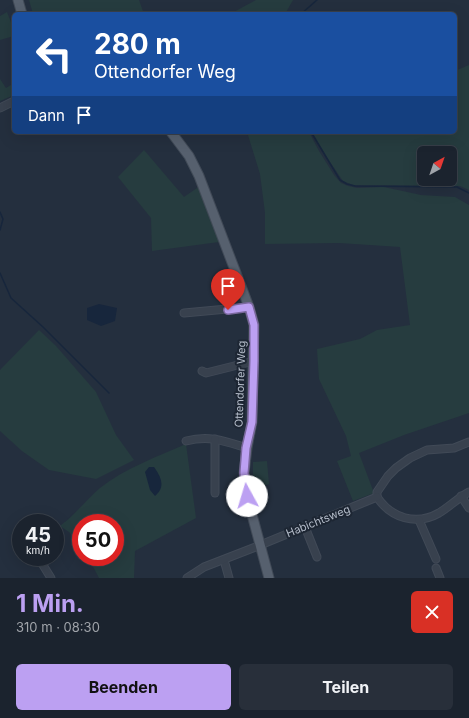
<!DOCTYPE html>
<html lang="de">
<head>
<meta charset="utf-8">
<style>
  body { margin:0; font-family:Inter,sans-serif; background:#282f3a; color:#f1f3f6; height:100vh; display:flex; flex-direction:column; font-size:15px; white-space:nowrap }
  * { box-sizing:border-box; margin:0 }
  p { font-size:13px; color:#a0a4aa }
  .icon { flex:none; width:22px; height:22px; fill:none; stroke:currentColor; stroke-width:2; stroke-linecap:round; stroke-linejoin:round }
  .map { position:relative; height:578px; overflow:hidden }
  .sheet { display:flex; flex-direction:column; background:#1b232e; flex:1 }
  .sheet>* { flex:none }
  .guide { position:absolute; left:12px; top:12px; width:445px; height:122px; border-radius:6px; box-shadow:0 4px 16px #0002,0 0 0 1px #39404a; background:#1a4fa0; color:#fff; overflow:hidden }
  .needle { width:26px; rotate:40deg }
  .controls { position:absolute; left:417px; top:146px; display:grid; gap:8px }
  .controls a { display:grid; place-items:center; width:40px; height:40px; border-radius:6px; background:#1b232e; box-shadow:0 4px 16px #0002,0 0 0 1px #39404a; font-size:20px }
  .speed { position:absolute; left:12px; top:514px; display:flex; gap:8px; font-size:20px; font-weight:700; text-align:center }
  .speed>* { display:grid; place-content:center; width:52px; height:52px; border-radius:50%; background:#1b232e; box-shadow:0 4px 16px #0002,0 0 0 1px #39404a; line-height:1 }
  .speed small { font-size:10px; font-weight:400 }
  .speed .limit { border:6px solid #d22; background:#fff; color:#111 }
  .pin { position:absolute; display:grid; place-items:center; width:34px; height:34px; color:#fff; margin:-41px -17px; border-radius:50% 50% 50% 0; rotate:-45deg; box-shadow:0 0 4px #0007 }
  .pin .icon { rotate:45deg }
  .me { position:absolute; width:44px; margin:-22px; rotate:354deg; stroke-linejoin:round; filter:drop-shadow(0 0 3px #0008) }
  .turn { display:flex; align-items:center; gap:14px; height:84px; padding:0 16px; font-size:18px }
  .turn .icon { width:52px; height:52px; stroke-width:2.5 }
  .turn b { display:block; font-size:28px; line-height:34px }
  .then { display:flex; align-items:center; height:38px; padding:0 16px; background:#0003; gap:8px; font-size:15px }
  .round { display:grid; place-items:center; flex:none; width:42px; height:42px; border-radius:6px; background:#282f3a }
  .head { display:flex; align-items:center; justify-content:space-between; height:68px; padding:0 16px }
  h1 { font-size:24px; font-weight:700; line-height:30px; color:#bca0f2 }
  .cta { display:flex; gap:8px; margin-top:auto; padding:8px 16px }
  .cta a { flex:1; height:46px; border-radius:6px; background:#bca0f2; color:#111; font-size:16px; font-weight:700; line-height:46px; text-align:center }
  .cta a+a { background:#282f3a; color:#f1f3f6 }
  .map>svg:first-child { display:block }
  .green { fill:#263c3f; fill-rule:evenodd }
  .water { fill:#17263c }
  .lines { fill:none; stroke-linecap:round; stroke-linejoin:round }
  .stream { stroke:#17263c; stroke-width:1.5 }
  .minor-casing { stroke:#414a57; stroke-width:9 }
  .major-casing { stroke:#414a57; stroke-width:11 }
  .minor { stroke:#38414e; stroke-width:7 }
  .major { stroke:#56606e; stroke-width:9 }
  .route-casing { stroke:#7a689d; stroke-width:10 }
  .route { stroke:#bca0f2; stroke-width:7 }
  .labels { text-anchor:middle; dominant-baseline:central; stroke-width:4; stroke-linejoin:round; paint-order:stroke }
  .street-label { font-size:11px; fill:#b4bcc9; stroke:#1d2633 }
</style>
</head>
<body>
<div class="map">
<svg width="469" height="578" viewBox="0 0 469 578">
  <rect width="100%" height="100%" fill="#242f3e"/>
  <!-- green -->
  <g class="green">
    <path d="M 29,0 L 139,0 L 144,14 L 33,14 Z"/>
    <path d="M 256,0 L 293,0 L 285,14 L 230,14 Z"/>
    <path d="M 7,12 L 14,30 L 14,36 L 0,40 L 0,16 Z"/>
    <path d="M 469,65 L 469,190 L 460,186 L 353,185 L 343,181 L 328,159 L 312,132 L 455,132 L 455,71 ZM 424,153 L 450,153 L 450,179 L 424,179 Z"/>
    <path d="M 0,79 L 6,88 L 14,83 L 14,95 L 0,101 Z"/>
    <path d="M 247,132 L 309,132 L 319,151 L 334,175 L 341,183 L 348,186 L 357,188 L 384,187 L 421,195 L 455,197 L 469,205 L 469,413 L 404,435 L 359,453 L 374,493 L 353,501 L 337,461 L 351,456 L 346,436 L 319,379 L 317,349 L 360,339 L 377,330 L 410,325 L 400,247 L 339,243 L 265,244 L 265,213 L 260,174 Z"/>
    <path d="M 144,150 L 184,197 L 200,186 L 219,242 L 152,251 L 151,218 L 118,177 Z"/>
    <path d="M 39,330 L 56,346 L 96,392 L 116,435 L 134,460 L 96,479 L 49,470 L 22,451 L 0,431 L 0,370 Z"/>
    <path d="M 186,444 L 196,518 L 135,551 L 134,578 L 99,578 L 88,557 L 115,557 L 115,523 L 81,523 L 81,545 L 69,532 L 60,526 C 75,515 86,500 100,488 C 125,468 157,457 186,444 Z"/>
    <path d="M 267,461 L 269,484 L 253,491 L 253,462 Z"/>
  </g>
  <!-- water -->
  <g class="water">
    <path d="M 99,304 L 117,308 L 115,321 L 101,326 L 87,320 L 87,308 Z"/>
    <path d="M 149,467 L 154,467 C 161,477 166,487 155,496 L 150,490 L 145,472 Z"/>
  </g>
  <g class="lines">
    <!-- stream -->
    <g class="stream">
      <path d="M 301,14 L 317,0"/>
      <path d="M 311,132 L 340,180 L 347,184 L 355,186 L 457,187 L 469,193"/>
      <path d="M 0,212 L 3,219 L 0,230"/>
      <path d="M 0,273 L 11,298 L 43,327 L 109,393"/>
    </g>
    <!-- minor casing -->
    <g class="minor-casing">
      <g id="minor">
        <path d="M 0,108 L 14,101"/>
        <path d="M 184,313 L 249,307"/>
        <path d="M 202,371 L 206,373 L 254,361"/>
        <path d="M 186,441 C 210,435 224,441 247,448"/>
        <path d="M 215,493 L 215,439"/>
        <path d="M 461,496 L 469,508"/>
        <path d="M 377,497 L 377,492 L 388,476 L 396,468 L 410,458 L 427,450 L 454,448 L 469,442"/>
        <path d="M 377,497 C 391,518 416,526 439,513 C 449,507 458,498 469,492"/>
        <path d="M 419,520 L 436,559"/>
        <path d="M 305,527 L 317,557"/>
        <path d="M 38,557 L 51,578"/>
        <path d="M 224,560 L 229,578"/>
        <path d="M 436,568 L 440,578"/>
        <path d="M 187,578 L 204,567 L 253,548 L 377,497"/>
      </g>
    </g>
    <!-- major casing -->
    <g class="major-casing">
      <g id="major">
        <path d="M 18,0 L 22,14"/>
        <path d="M 171,132 L 189,156 L 199,176 L 249,307 L 254,325 L 252,422 L 247,448 L 244,473 L 247,496 L 269,578"/>
      </g>
    </g>
    <!-- minor -->
    <use href="#minor" class="minor"/>
    <!-- major -->
    <use href="#major" class="major"/>
  </g>
  <g class="lines">
    <!-- route casing -->
    <g class="route-casing">
      <path id="route" d="M 228,310 L 249,307 L 254,325 L 254,361 L 252,422 L 246,448 L 244,473 L 247,496"/>
    </g>
    <!-- route -->
    <use href="#route" class="route"/>
  </g>
  <g class="labels">
    <!-- street labels -->
    <g class="street-label">
      <text transform="translate(240 384) rotate(-88)">Ottendorfer Weg</text>
      <text transform="translate(318 521) rotate(-22)">Habichtsweg</text>
    </g>
  </g>
</svg>
<div class="controls">
<a><svg class="needle" viewBox="-14 -14 28 28"><path d="M0-13l5 13h-10z" fill="#e53935"/><path d="M0 13l5-13h-10z" fill="#a0a4aa"/></svg></a>
</div>
<div class="speed"><div>45<small>km/h</small></div><div class="limit">50</div></div>
<div class="pin" style="left:228px;top:310px;background:#d93025"><svg class="icon" aria-label="arrive" viewBox="0 0 24 24"><path d="M6 21V4h12l-3 4 3 4H6"/></svg></div>
<svg class="me" style="left:247px;top:496px" viewBox="-20 -20 40 40"><circle r="19" fill="#fff"/><path d="M0-13L10 11 0 6-10 11z" fill="#bca0f2"/></svg>
<div class="guide">
<div class="turn"><svg class="icon" aria-label="left" viewBox="0 0 24 24"><path d="M17 20v-9H6M10 6l-5 5 5 5"/></svg><div><b>280 m</b>Ottendorfer Weg</div></div>
<div class="then">Dann<svg class="icon" aria-label="arrive" viewBox="0 0 24 24"><path d="M6 21V4h12l-3 4 3 4H6"/></svg></div>
</div>
</div>
<section class="sheet">
<div class="head"><div><h1>1 Min.</h1><p>310 m · 08:30</p></div><a class="round" style="background:#d93025;color:#fff"><svg class="icon" aria-label="close" viewBox="0 0 24 24"><path d="M6 6l12 12M18 6L6 18"/></svg></a></div>
<div class="cta"><a>Beenden</a><a>Teilen</a></div>
</section>
</body>
</html>
